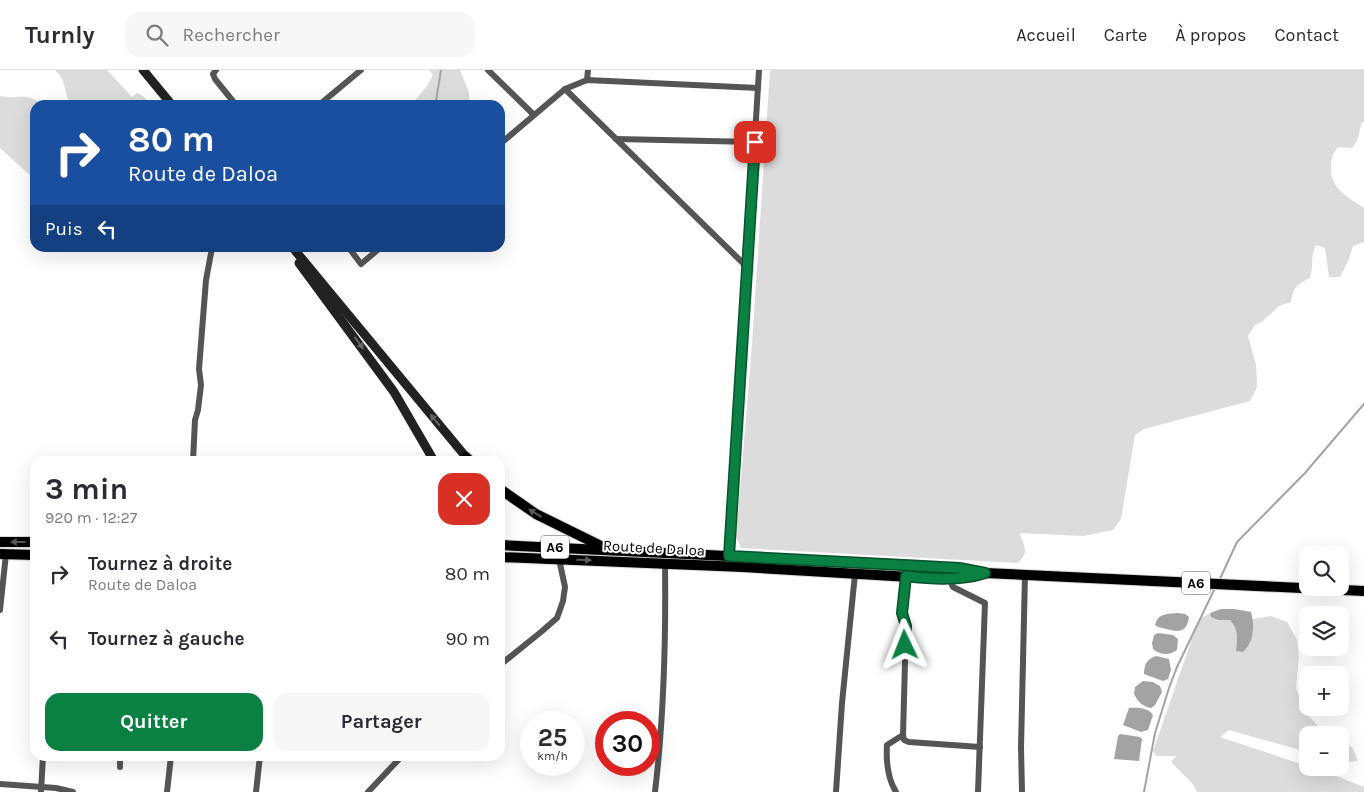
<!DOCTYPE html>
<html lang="fr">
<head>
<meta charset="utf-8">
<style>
  body { margin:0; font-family:Karla,sans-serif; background:#f7f7f7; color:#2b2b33; height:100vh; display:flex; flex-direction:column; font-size:19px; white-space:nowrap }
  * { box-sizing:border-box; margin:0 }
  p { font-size:16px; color:#7c7c81 }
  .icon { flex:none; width:28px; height:28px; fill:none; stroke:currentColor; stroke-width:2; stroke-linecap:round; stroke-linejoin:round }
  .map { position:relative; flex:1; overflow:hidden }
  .drawer { position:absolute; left:30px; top:386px; width:475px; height:305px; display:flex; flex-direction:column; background:#fff; border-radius:15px; box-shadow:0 5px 20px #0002 }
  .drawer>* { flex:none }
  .banner { position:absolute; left:30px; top:30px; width:475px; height:152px; border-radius:15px; box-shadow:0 5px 20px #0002; background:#1a4fa0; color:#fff; overflow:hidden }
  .tools { position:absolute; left:1299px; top:476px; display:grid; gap:10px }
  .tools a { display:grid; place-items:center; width:50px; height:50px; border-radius:10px; background:#fff; box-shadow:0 5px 20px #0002; font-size:25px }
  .speed { position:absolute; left:520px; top:641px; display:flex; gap:10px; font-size:25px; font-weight:700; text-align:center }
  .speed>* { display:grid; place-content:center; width:65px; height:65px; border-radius:50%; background:#fff; box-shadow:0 5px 20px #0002; line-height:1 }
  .speed small { font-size:12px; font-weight:400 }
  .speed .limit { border:8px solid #d22; background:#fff; color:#111 }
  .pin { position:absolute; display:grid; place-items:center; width:42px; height:42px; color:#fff; margin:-21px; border-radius:10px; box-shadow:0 2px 8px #0006 }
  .me { position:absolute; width:55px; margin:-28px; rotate:358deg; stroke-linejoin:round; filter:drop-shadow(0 0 4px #0008) }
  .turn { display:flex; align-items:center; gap:18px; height:105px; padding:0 15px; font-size:22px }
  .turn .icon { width:65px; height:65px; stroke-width:2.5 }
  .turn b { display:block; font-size:35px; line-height:42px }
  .then { display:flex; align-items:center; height:48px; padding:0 15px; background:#0003; gap:10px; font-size:19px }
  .round { display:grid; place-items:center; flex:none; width:52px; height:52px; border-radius:15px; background:#f7f7f7 }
  .summary { display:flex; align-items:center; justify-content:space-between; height:85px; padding:0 15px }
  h1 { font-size:30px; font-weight:700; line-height:38px }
  .action { display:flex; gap:10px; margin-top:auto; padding:10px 15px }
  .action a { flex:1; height:58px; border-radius:15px; background:#0b8043; color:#fff; font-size:20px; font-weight:700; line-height:58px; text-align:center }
  .action a+a { background:#f7f7f7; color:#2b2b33 }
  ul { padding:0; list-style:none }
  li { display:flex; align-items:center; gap:15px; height:65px; padding:0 15px }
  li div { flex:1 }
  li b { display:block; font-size:19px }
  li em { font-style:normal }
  header { display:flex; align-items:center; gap:30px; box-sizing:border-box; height:70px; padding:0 25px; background:#fff; border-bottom:1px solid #e1e1e2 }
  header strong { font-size:24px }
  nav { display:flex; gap:28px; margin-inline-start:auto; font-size:18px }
  .search { width:350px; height:45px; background:#f7f7f7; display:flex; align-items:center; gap:12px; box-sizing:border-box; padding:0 18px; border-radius:15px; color:#7c7c81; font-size:19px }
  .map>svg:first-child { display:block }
  .green { fill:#dcdcdc }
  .water { fill:#a3a3a3 }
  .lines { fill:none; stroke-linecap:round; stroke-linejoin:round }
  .stream { stroke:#a3a3a3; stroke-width:2 }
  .trunk-casing { stroke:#dbdbdb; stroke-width:12 }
  .minor { stroke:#555; stroke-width:6 }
  .secondary { stroke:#222; stroke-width:9 }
  .trunk { stroke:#000; stroke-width:10 }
  .oneway { fill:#646464 }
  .oneway2 { fill:#595959 }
  .route-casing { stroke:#07532c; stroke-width:12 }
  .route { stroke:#0b8043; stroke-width:9 }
  .labels { text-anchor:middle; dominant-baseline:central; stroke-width:4; stroke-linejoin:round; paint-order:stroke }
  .shield { fill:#fff; stroke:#4c4c4c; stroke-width:1 }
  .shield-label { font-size:14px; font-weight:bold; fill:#000 }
  .street-label { font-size:15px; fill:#000; stroke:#fff }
</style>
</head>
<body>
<header>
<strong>Turnly</strong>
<div class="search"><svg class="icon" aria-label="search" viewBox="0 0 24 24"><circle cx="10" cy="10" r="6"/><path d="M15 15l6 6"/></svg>Rechercher</div>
<nav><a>Accueil</a><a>Carte</a><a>À propos</a><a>Contact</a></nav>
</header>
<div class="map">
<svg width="1364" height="722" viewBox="0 0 1364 722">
  <rect width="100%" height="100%" fill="#fff"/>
  <!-- green -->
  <g class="green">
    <path d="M 55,0 L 107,0 L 132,27 L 137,23 C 142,25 148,29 148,35 L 71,35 C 63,21 68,13 55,0 Z"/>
    <path d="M 429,0 L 460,0 L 469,22 L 470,35 L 411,35 L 427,16 L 433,5 Z"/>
    <path d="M 770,0 L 1364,0 L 1364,52 L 1362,52 L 1357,71 L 1352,78 L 1338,77 C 1333,84 1331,87 1331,96 C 1330,119 1347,126 1364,138 L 1364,172 L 1353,176 L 1349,189 L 1340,207 L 1329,207 L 1325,178 L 1316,175 C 1310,186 1314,195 1310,208 C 1296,215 1294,216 1291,232 L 1279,236 L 1263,251 L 1255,255 L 1248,266 L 1256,295 L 1257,317 L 1250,331 L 1144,359 L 1135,365 L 1121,449 L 1113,460 L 1083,466 L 1020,463 C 1024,477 1030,481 1018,493 L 741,478 L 736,467 L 751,288 Z"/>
    <path d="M 0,26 C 18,30 27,21 42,35 L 35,35 L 35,110 L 0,78 Z"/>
    <path d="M 1210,543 L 1211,547 L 1217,550 L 1230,550 C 1239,560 1237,568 1236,581 L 1252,565 L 1253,549 L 1271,546 L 1287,552 L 1297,570 L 1299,587 L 1296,618 L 1306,643 L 1326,665 L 1308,665 L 1307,682 L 1229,660 L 1220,667 L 1307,696 L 1308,698 L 1324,701 L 1364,717 L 1364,722 L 1197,722 C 1193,710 1179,703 1171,691 L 1177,686 L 1156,686 L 1153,681 L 1193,566 L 1201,548 Z"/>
    <path d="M 1340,672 L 1352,677 L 1358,691 L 1340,693 Z"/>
  </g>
  <!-- water -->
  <g class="water">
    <path d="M 1221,539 L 1234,539 L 1251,542 C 1255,556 1254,572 1243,582 L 1236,581 C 1237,568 1239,560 1230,550 L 1218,550 L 1211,547 L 1210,543 Z"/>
    <path d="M 1178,543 L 1185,544 L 1189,547 C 1186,568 1173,560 1158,557 L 1155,555 C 1158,543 1167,544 1178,543 Z"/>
    <path d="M 1158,563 L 1173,565 L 1178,569 L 1177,580 C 1169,586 1160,585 1153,579 L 1152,573 L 1154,565 Z"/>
    <path d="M 1156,586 L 1169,589 L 1171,600 L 1168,609 L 1163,611 L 1144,604 C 1144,594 1147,589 1156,586 Z"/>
    <path d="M 1143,611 L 1153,612 L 1160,616 L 1162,622 L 1155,635 L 1151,638 C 1142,636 1138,632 1134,624 L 1135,617 Z"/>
    <path d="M 1129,638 C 1137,637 1149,638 1153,645 L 1148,660 L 1141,662 L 1123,655 Z"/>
    <path d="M 1120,664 L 1140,667 L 1142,669 L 1139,691 L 1114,689 L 1118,666 Z"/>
  </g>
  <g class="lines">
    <!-- stream -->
    <g class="stream">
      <path d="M 432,35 L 436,31 L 441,0"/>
      <path d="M 1219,511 L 1237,472 L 1305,403 L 1364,334"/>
      <path d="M 1144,722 L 1155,663 L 1169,618 L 1177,597 L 1215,518"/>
    </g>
    <!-- trunk casing -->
    <g class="trunk-casing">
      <g id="trunk">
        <path d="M 466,387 L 470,391"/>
        <path d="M 500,419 L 536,444 L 605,478"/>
        <path d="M 0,472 L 35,472"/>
        <path d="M 500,475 L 913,495 L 959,498 L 985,503 L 1364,521"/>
        <path d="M 0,484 L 35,485"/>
        <path d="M 500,487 L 743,497 L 944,509 L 973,507 L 985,503"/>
      </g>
    </g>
    <!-- minor -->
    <g class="minor">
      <path d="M 216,0 L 213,4 L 215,9 L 236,35"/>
      <path d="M 488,0 L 534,45"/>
      <path d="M 587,10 L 588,0"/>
      <path d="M 565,19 L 747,197"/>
      <path d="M 319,35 L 361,0"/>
      <path d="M 616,69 L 755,72"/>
      <path d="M 500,74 L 565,19 L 587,10 L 758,18"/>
      <path d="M 349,178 L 361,194 L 380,178"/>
      <path d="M 193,391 L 195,350 L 198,340 L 201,315 L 199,299 L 206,210 L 212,178"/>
      <path d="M 729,486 L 759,0"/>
      <path d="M 906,506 L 902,543 L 906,556 L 903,665 L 904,670 L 909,672 L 980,677"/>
      <path d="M 949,509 L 953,517 L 985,533 L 978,722"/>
      <path d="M 0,540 L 6,484"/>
      <path d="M 500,595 L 541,562 L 557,548 L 563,531 L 565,517 L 559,489"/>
      <path d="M 120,697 L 120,686"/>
      <path d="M 0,714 L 56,718 L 73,722"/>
      <path d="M 41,722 L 43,686"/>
      <path d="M 167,722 L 171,686"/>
      <path d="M 256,722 L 260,686"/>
      <path d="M 368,722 L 402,686"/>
      <path d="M 655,722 C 664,646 666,570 665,494"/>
      <path d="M 836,722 L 842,633 L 855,504"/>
      <path d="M 896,722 C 888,709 886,691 887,675 L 903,665"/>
      <path d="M 1022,722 L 1021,677 L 1025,505"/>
    </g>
    <!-- secondary -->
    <g class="secondary">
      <path d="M 143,0 L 172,35"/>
      <path d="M 293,178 L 466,387 L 467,391"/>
      <path d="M 299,193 L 394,322 L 434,391"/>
    </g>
    <!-- trunk -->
    <use href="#trunk" class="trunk"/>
  </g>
  <!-- one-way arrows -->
  <defs><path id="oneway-solid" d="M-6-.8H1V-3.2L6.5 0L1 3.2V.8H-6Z" transform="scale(1.25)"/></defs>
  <g class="oneway">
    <use href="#oneway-solid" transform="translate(359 273) rotate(54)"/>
    <use href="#oneway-solid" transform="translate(435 350) rotate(-130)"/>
  </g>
  <g class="oneway2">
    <use href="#oneway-solid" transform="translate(535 443) rotate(-149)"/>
    <use href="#oneway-solid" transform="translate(18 472) rotate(-180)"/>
    <use href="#oneway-solid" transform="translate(584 490) rotate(2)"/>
  </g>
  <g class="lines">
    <!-- route casing -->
    <g class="route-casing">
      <path id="route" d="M 755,72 L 729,486 L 959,498 L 985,503 C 960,511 932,509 906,506 L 902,543 L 906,556 L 905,575"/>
    </g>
    <!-- route -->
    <use href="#route" class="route"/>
  </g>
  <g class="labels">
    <!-- shield labels -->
    <g class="shield">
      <rect x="541" y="465.5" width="28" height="23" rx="4"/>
      <rect x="1182" y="501.5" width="28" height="23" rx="4"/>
    </g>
    <g class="shield-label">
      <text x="555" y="477">A6</text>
      <text x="1196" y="513">A6</text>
    </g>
    <!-- street labels -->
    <g class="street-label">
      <text transform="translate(654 478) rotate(3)">Route de Daloa</text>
    </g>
  </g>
</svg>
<div class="tools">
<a><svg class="icon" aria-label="search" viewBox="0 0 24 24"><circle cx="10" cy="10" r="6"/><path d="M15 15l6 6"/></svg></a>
<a><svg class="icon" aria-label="layers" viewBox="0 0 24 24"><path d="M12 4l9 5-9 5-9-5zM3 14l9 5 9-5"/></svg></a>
<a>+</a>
<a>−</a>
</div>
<div class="speed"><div>25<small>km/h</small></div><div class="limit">30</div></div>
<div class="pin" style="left:755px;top:72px;background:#d93025"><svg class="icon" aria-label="arrive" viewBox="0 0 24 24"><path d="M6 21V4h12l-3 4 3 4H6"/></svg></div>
<svg class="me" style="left:905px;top:575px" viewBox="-20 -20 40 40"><path d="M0-17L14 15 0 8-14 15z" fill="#0b8043" stroke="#fff" stroke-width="4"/></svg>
<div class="banner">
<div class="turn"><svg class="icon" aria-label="right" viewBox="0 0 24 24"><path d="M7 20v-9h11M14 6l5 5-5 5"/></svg><div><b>80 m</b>Route de Daloa</div></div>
<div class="then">Puis<svg class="icon" aria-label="left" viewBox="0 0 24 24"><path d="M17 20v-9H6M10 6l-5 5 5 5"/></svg></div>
</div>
<section class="drawer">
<div class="summary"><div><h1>3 min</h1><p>920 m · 12:27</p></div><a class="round" style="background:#d93025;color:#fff"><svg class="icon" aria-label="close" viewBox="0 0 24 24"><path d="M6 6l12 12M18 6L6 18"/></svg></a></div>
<ul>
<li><svg class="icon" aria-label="right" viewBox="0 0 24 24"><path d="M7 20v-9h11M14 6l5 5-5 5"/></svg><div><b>Tournez à droite</b><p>Route de Daloa</p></div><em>80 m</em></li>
<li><svg class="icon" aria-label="left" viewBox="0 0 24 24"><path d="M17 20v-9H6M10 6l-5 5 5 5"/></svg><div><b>Tournez à gauche</b></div><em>90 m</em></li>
</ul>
<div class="action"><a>Quitter</a><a>Partager</a></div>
</section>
</div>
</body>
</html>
